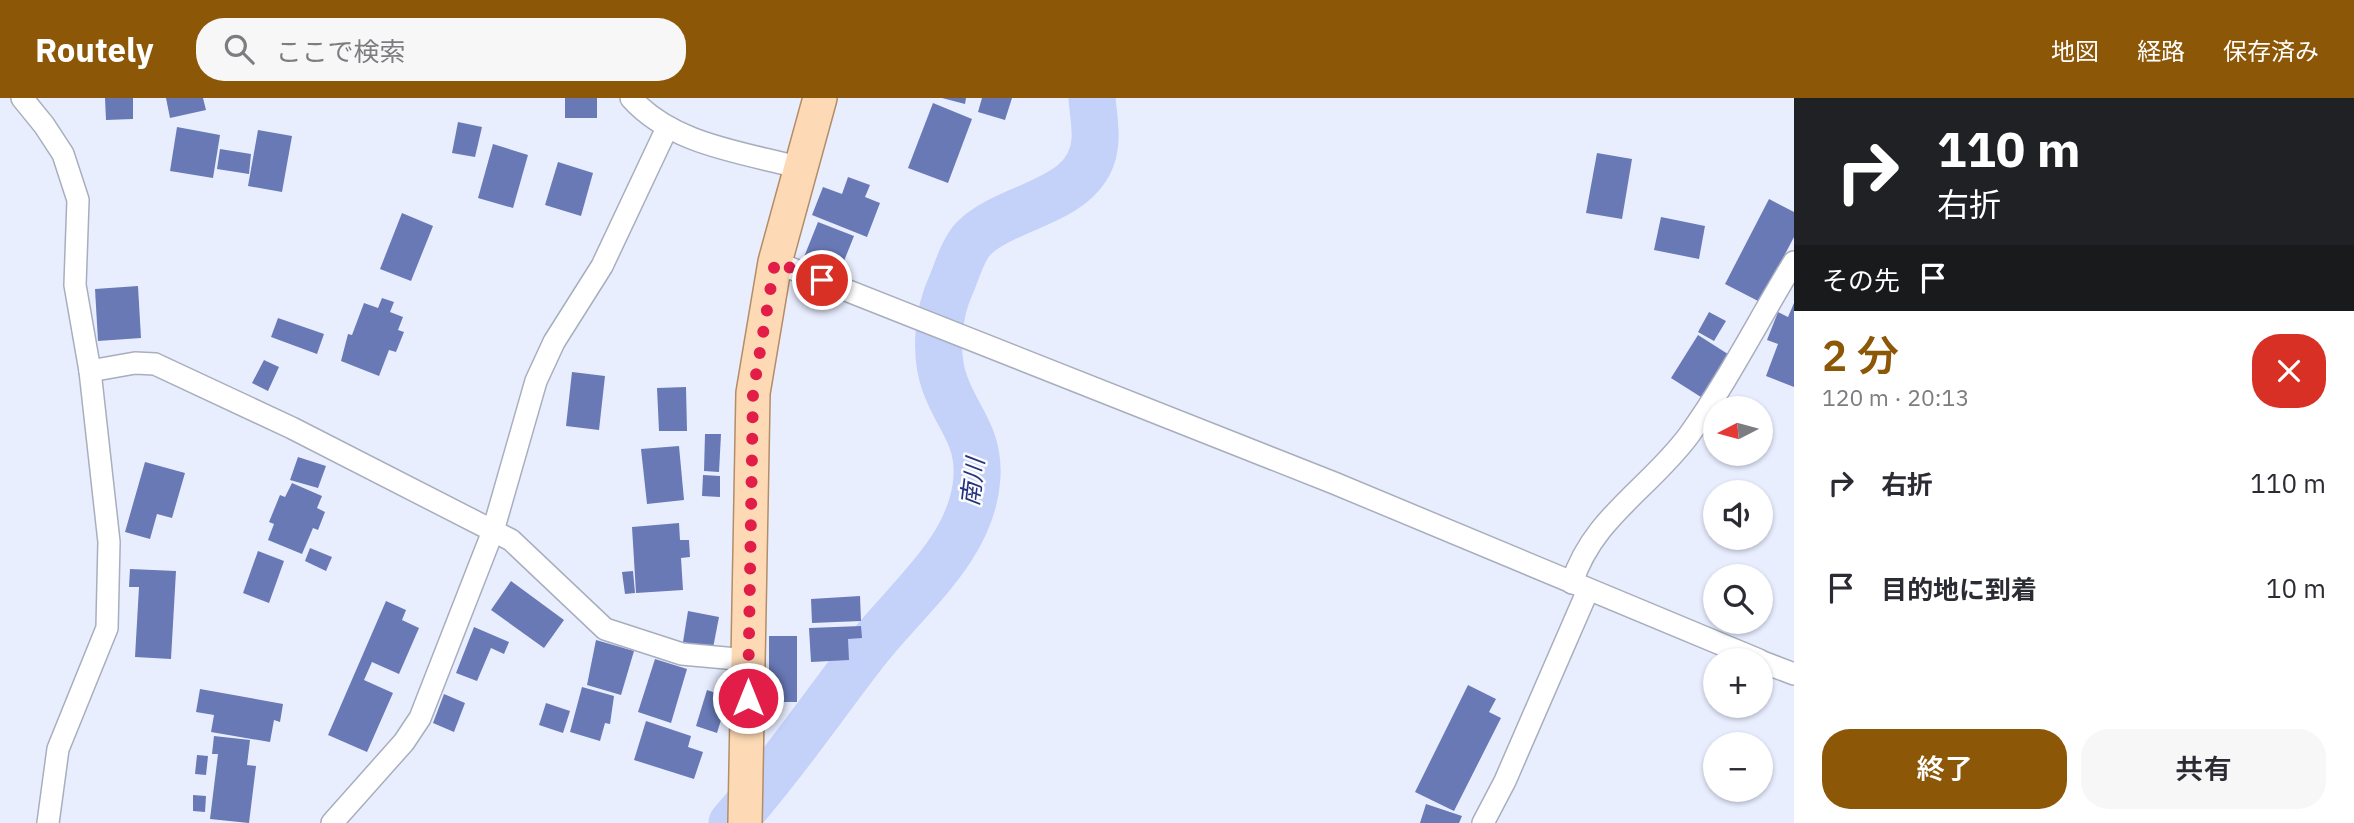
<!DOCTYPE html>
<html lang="ja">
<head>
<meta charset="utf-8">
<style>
  body { margin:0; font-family:"IBM Plex Sans","Noto Sans JP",sans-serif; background:#f7f7f7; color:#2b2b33; height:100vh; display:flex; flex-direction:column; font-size:26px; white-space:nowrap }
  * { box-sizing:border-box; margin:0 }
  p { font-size:23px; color:#7c7c81 }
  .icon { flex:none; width:38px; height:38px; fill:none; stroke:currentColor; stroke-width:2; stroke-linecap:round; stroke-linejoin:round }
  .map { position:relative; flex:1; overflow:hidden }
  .side { display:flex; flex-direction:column; background:#fff; width:560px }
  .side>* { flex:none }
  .top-card { background:#202124; color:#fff; overflow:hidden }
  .needle { width:46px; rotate:264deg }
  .controls { position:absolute; left:1703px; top:298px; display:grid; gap:14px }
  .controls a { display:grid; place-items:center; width:70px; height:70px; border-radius:50%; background:#fff; box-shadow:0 2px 5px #0004; font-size:35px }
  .pin { position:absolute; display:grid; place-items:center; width:60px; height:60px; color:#fff; margin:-30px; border:4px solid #fff; border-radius:50%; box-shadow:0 2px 7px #0007 }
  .me { position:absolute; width:77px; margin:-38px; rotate:0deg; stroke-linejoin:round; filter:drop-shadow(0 0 5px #0008) }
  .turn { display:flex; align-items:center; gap:24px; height:147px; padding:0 28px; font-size:32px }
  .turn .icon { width:91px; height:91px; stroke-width:2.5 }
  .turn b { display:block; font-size:49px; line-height:60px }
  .then { display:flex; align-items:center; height:66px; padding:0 28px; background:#0003; gap:14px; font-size:26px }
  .round { display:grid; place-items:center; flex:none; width:74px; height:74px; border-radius:28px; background:#f7f7f7 }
  .head { display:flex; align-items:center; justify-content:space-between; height:119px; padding:0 28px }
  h1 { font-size:42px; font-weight:600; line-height:52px; color:#8d5708 }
  .cta { display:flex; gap:14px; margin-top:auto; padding:14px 28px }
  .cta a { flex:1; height:80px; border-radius:28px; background:#8d5708; color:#fff; font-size:28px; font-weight:600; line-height:80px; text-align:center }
  .cta a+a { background:#f7f7f7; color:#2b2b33 }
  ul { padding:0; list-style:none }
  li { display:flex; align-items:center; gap:21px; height:105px; padding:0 28px }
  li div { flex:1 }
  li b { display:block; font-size:26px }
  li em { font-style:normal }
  header { display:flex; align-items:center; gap:42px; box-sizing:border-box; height:98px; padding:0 35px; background:#8d5708; color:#fff }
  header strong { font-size:33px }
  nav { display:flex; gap:38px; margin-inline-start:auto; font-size:24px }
  .search { width:490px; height:63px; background:#f7f7f7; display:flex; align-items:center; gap:18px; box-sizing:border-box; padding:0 24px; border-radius:28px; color:#7c7c81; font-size:26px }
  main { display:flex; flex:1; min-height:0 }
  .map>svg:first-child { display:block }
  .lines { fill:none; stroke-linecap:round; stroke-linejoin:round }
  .river { stroke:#c4d1f9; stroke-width:47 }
  .building { fill:#6879b6 }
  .minor-casing { stroke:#a8aebd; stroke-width:24 }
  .primary-casing { stroke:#b28d66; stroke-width:36 }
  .minor { stroke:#fff; stroke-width:21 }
  .primary { stroke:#fddab5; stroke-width:33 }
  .route { stroke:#e11d48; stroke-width:12; stroke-dasharray:0 21.6 }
  .labels { text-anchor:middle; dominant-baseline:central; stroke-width:5; stroke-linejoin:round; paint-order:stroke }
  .water-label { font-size:24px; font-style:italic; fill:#25327b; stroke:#fafcff }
</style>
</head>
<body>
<header>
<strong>Routely</strong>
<div class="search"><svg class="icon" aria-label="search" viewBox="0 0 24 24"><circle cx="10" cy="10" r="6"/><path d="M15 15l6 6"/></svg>ここで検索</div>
<nav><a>地図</a><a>経路</a><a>保存済み</a></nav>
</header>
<main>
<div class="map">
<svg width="1794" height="725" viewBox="0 0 1794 725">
  <rect width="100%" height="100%" fill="#e9eeff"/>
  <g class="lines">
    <!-- river -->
    <path class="river" d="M 732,725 C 779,672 819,614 862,558 C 903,503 973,452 977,379 C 979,337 958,322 945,286 C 934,256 938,215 951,187 C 957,173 963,151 974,140 C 1010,105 1092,104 1095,42 C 1096,29 1093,14 1092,0"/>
  </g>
  <!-- building -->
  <g class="building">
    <path d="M 105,0 L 133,0 L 133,21 L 106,22 Z"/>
    <path d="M 166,0 L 203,0 L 206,12 L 170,20 Z"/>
    <rect x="565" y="0" width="32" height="20"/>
    <path d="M 942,0 L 966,0 L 965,6 Z"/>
    <path d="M 982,0 L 1012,0 L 1005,22 L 978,14 Z"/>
    <path d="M 933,5 L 972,21 L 948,85 L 908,70 Z"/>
    <path d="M 458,24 L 482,29 L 475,59 L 452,55 Z"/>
    <path d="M 177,29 L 220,37 L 213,80 L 170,73 Z"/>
    <path d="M 258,32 L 292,38 L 282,94 L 248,88 Z"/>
    <path d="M 493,46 L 528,57 L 513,110 L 478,100 Z"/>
    <path d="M 220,51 L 251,56 L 249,76 L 217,71 Z"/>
    <path d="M 1597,55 L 1632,61 L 1622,121 L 1586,115 Z"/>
    <path d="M 558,64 L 593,75 L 581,118 L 545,107 Z"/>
    <path d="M 848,79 L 870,87 L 865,99 L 880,105 L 867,139 L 812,117 L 823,89 L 842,96 Z"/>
    <path d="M 1769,101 L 1794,114 L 1794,139 L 1760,204 L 1725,186 Z"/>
    <path d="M 402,115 L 433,128 L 411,183 L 380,171 Z"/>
    <path d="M 1661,119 L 1705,128 L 1699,161 L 1654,152 Z"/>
    <path d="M 818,124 L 854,138 L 838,178 L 802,164 Z"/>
    <path d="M 138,188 L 141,240 L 98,243 L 95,191 Z"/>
    <path d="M 382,200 L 394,204 L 390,214 L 403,219 L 398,232 L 404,234 L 396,254 L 389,252 L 379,278 L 341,263 L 348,236 L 352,237 L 364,205 L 378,210 Z"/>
    <path d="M 1794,205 L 1794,289 L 1766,278 L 1778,246 L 1767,242 L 1778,214 L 1788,219 Z"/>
    <path d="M 1709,214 L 1726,223 L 1714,243 L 1698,234 Z"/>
    <path d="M 278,220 L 324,236 L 317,256 L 271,239 Z"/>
    <path d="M 1698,237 L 1731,258 L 1704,301 L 1671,280 Z"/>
    <path d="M 264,262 L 279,269 L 268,293 L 252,285 Z"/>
    <path d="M 572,274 L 605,278 L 599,332 L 566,328 Z"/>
    <path d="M 686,289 L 687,333 L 659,333 L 657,290 Z"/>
    <path d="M 705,336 L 721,336 L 719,374 L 704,373 Z"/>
    <path d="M 679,348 L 684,402 L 647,406 L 641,351 Z"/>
    <path d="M 298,359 L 326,368 L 318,390 L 290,382 Z"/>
    <path d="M 145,364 L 185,375 L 172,420 L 157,416 L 150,441 L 125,434 Z"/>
    <path d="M 703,377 L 720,378 L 720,399 L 702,398 Z"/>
    <path d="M 292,385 L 322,398 L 317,410 L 325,414 L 318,432 L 313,430 L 302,456 L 268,442 L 274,426 L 269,424 L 280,397 L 285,399 Z"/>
    <path d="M 679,425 L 680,442 L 689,442 L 690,459 L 681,460 L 683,492 L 636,495 L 632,429 Z"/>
    <path d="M 310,450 L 332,459 L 326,473 L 305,463 Z"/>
    <path d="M 258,453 L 284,463 L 269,505 L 243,495 Z"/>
    <path d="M 130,471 L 176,473 L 171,561 L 135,559 L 139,489 L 129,489 Z"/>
    <path d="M 633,473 L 635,495 L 625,496 L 622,474 Z"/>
    <path d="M 511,483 L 564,522 L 544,550 L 491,512 Z"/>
    <path d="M 860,498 L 861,523 L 812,525 L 811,501 Z"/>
    <path d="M 386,503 L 406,512 L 402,522 L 419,530 L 399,576 L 372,564 L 364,582 L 393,595 L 367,654 L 328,637 Z"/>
    <path d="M 688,513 L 719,519 L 713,550 L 683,544 Z"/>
    <path d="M 861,528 L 862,540 L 848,541 L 849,562 L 811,564 L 809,530 Z"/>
    <path d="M 474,529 L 509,544 L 504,556 L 491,550 L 477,583 L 456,575 Z"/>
    <rect x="769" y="538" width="28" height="66"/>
    <path d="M 596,542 L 634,553 L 621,597 L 587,587 Z"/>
    <path d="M 655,561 L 687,571 L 671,625 L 638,614 Z"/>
    <path d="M 1468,587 L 1496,601 L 1489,614 L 1501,620 L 1454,713 L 1415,694 Z"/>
    <path d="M 582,589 L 614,598 L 610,626 L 605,625 L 600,643 L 570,634 Z"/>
    <path d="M 200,591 L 283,606 L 280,624 L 274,622 L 270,644 L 211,634 L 214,617 L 196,614 Z"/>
    <path d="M 707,592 L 728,599 L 717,635 L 696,628 Z"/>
    <path d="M 444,596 L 465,605 L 454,634 L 433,625 Z"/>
    <path d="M 546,605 L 570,613 L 563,635 L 539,627 Z"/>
    <path d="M 646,623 L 691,638 L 688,649 L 703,654 L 694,681 L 634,662 Z"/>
    <path d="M 214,638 L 250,642 L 247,667 L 256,668 L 249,725 L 210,721 L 218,656 L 212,656 Z"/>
    <path d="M 197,657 L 208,658 L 206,677 L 195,676 Z"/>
    <path d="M 193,697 L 206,698 L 205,714 L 193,713 Z"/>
    <path d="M 1426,706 L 1462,718 L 1459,725 L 1420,725 Z"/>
  </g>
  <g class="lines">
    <!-- minor casing -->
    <g class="minor-casing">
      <g id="minor">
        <path d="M 22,0 L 44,27 L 63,56 L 78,102 L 75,187 L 90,273 L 109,444 L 107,530 L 58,651 L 48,725"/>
        <path d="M 631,0 C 673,47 742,54 801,70"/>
        <path d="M 775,164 L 1334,385 L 1759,562"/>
        <path d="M 90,273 L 135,265 L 155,266 L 292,330 L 511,442 L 605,531 L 682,556 L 748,562"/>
        <path d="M 1572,485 C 1592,420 1650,390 1689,337 C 1728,283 1759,221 1794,164"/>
        <path d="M 1760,563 L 1794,576"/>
        <path d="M 332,725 L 404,644 L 420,620 L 493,433 L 536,283 L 554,244 L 602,168 L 667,30"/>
        <path d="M 1483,725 L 1505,683 L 1588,492"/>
      </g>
    </g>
    <!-- primary casing -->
    <g class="primary-casing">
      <path id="primary" d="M 745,725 L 753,295 L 775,164 L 820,0"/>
    </g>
    <!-- minor -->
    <use href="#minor" class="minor"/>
    <!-- primary -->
    <use href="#primary" class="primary"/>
  </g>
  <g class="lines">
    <!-- route -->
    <path class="route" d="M 748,600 L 753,295 L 775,164 L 822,182"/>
  </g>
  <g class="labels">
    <!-- water labels -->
    <g class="water-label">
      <text transform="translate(972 384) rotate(-83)">南川</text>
    </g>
  </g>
</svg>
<div class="controls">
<a><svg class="needle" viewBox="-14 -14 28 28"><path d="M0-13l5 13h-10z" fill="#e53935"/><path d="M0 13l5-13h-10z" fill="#7c7c81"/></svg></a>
<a><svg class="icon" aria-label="sound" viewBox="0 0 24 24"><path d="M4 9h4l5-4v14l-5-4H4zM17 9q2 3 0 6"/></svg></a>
<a><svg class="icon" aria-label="search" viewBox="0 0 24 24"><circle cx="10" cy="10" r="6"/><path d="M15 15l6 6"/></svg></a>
<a>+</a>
<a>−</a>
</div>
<div class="pin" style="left:822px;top:182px;background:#d93025"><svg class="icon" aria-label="arrive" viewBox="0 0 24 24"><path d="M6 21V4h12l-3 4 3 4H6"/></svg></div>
<svg class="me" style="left:748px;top:600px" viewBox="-20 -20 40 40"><circle r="17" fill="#e11d48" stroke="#fff" stroke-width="3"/><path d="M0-11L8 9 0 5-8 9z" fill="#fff"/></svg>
</div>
<section class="side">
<div class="top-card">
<div class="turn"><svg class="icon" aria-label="right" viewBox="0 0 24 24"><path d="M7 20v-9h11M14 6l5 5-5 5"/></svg><div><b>110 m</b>右折</div></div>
<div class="then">その先<svg class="icon" aria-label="arrive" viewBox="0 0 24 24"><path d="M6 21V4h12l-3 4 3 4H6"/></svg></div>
</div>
<div class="head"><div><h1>2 分</h1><p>120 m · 20:13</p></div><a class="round" style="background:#d93025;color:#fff"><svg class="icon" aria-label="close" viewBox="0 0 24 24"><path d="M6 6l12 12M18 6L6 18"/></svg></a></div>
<ul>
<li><svg class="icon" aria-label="right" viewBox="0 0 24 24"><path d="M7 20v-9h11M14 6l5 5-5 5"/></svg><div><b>右折</b></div><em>110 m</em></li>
<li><svg class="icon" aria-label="arrive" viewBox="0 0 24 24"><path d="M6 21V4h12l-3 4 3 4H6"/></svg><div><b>目的地に到着</b></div><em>10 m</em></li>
</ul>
<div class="cta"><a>終了</a><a>共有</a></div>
</section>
</main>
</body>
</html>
